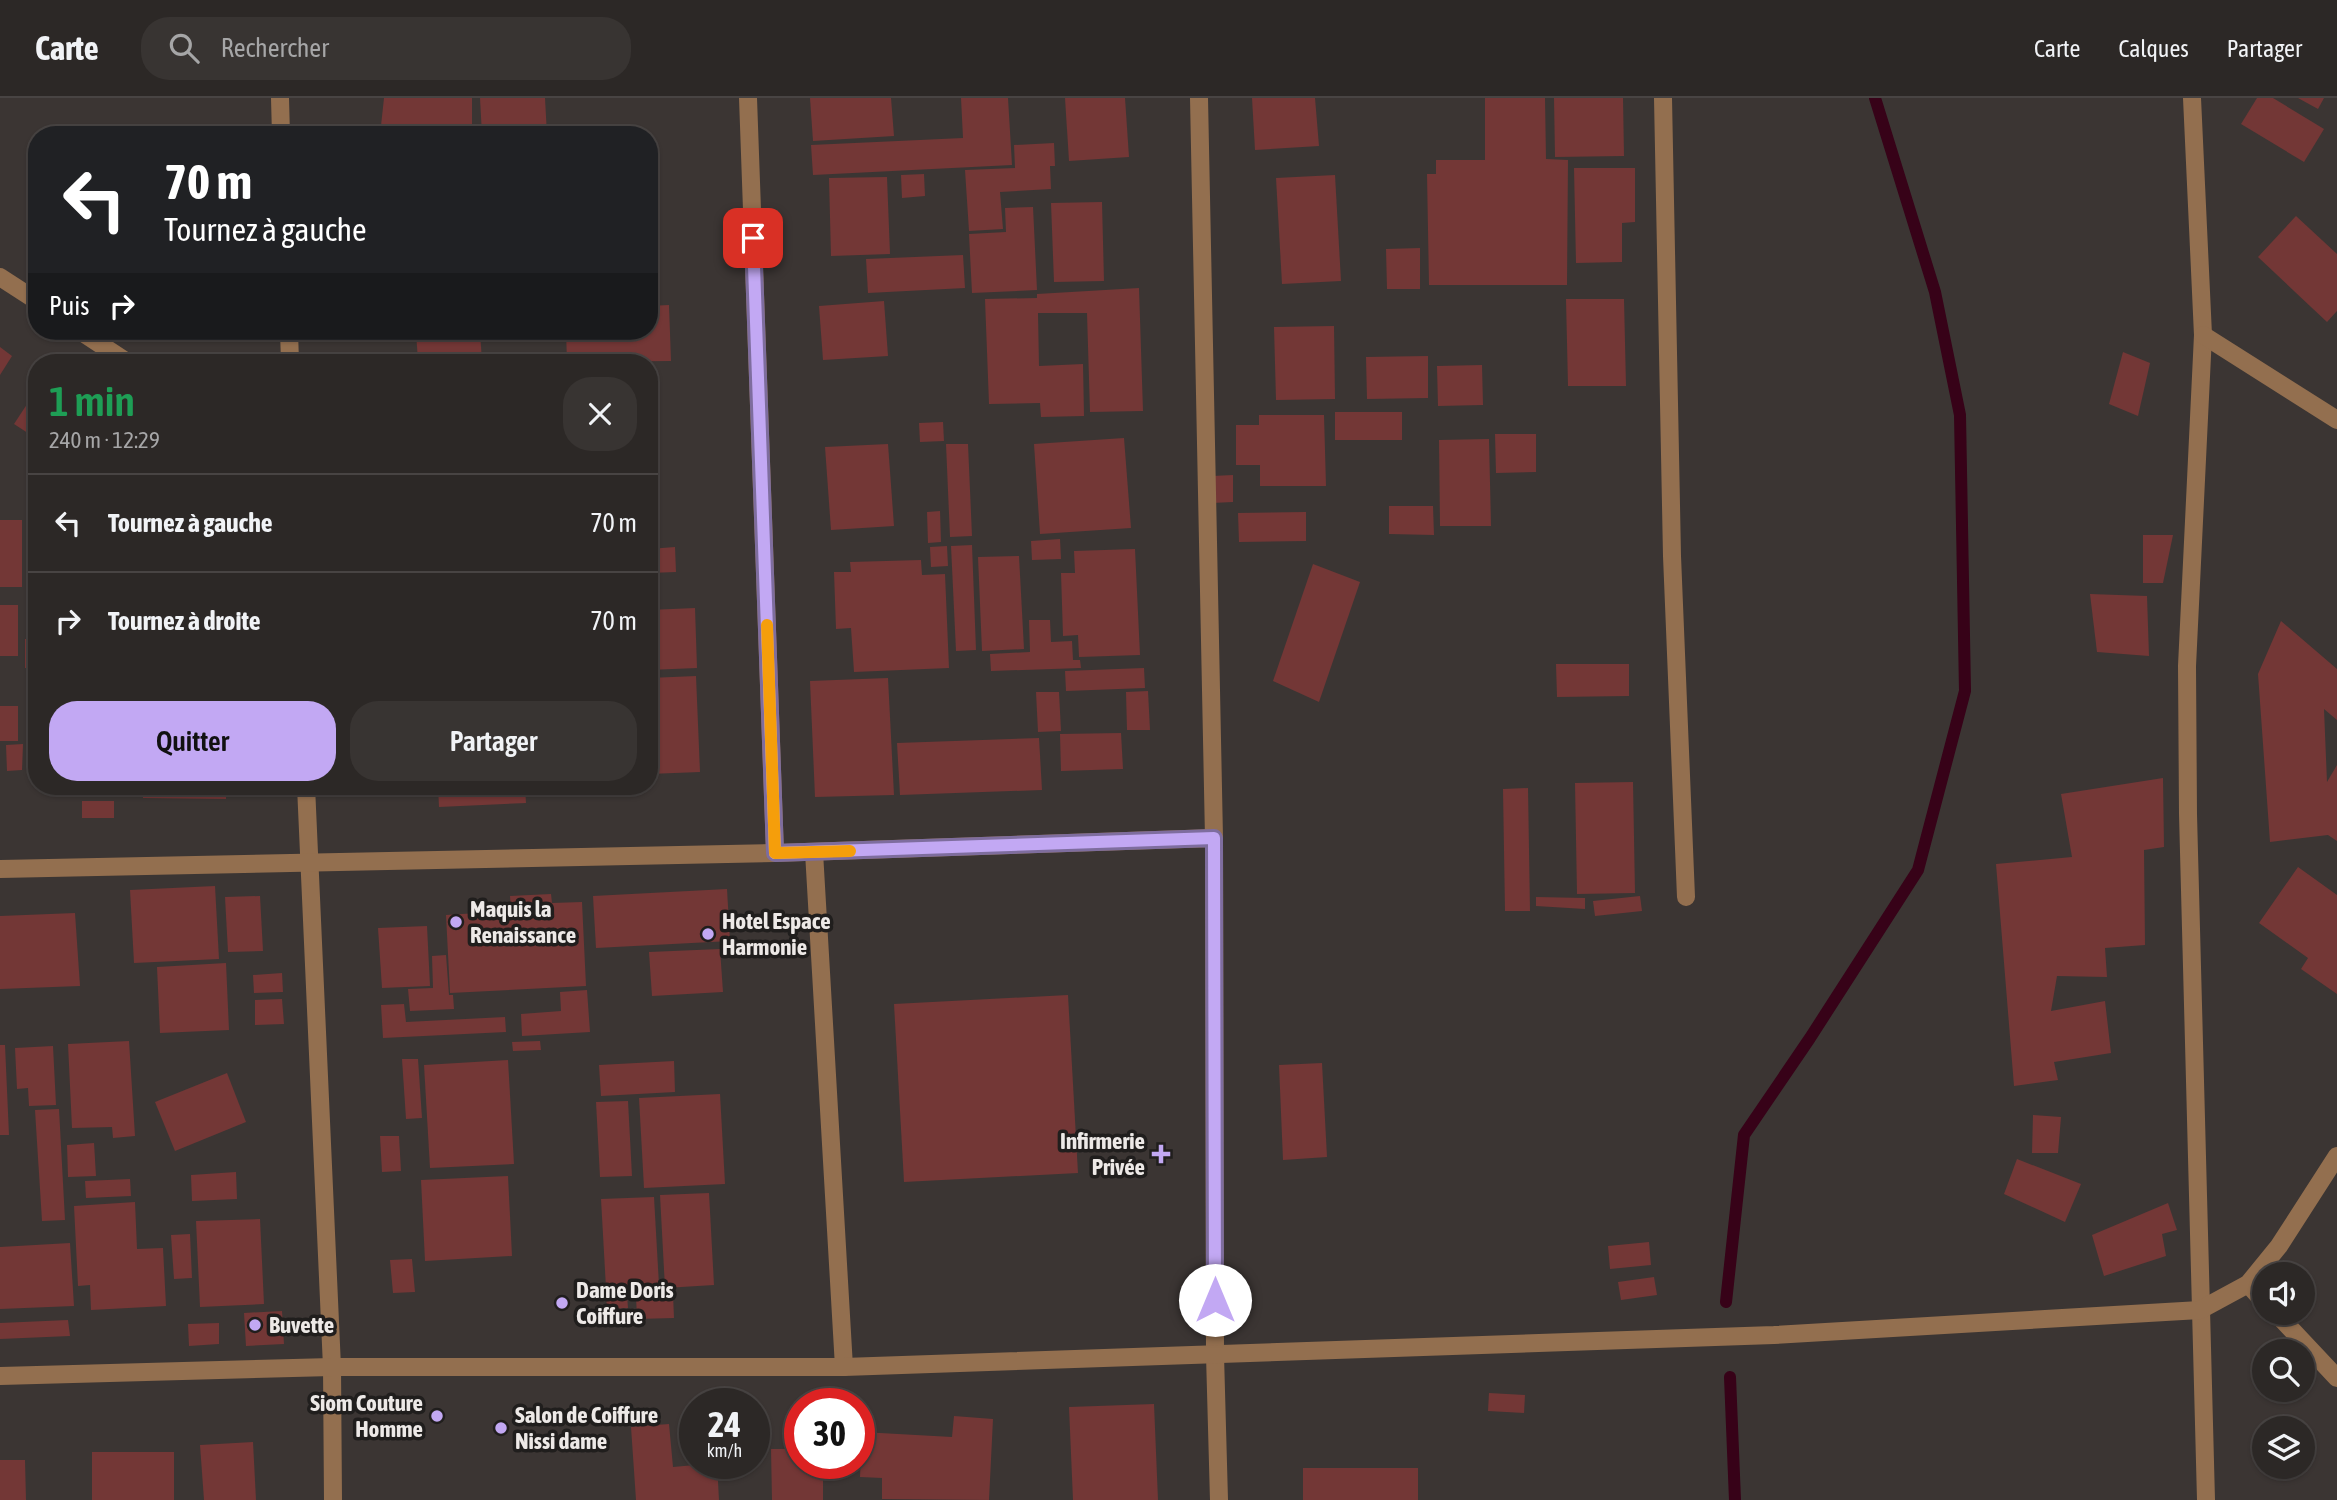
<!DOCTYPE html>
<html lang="fr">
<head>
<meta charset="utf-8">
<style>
  body { margin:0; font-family:"Asap Condensed",sans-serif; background:#383432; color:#f1f3f6; height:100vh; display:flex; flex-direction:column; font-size:26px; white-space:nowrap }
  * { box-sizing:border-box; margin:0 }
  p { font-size:23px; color:#a6a6a7 }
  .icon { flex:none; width:38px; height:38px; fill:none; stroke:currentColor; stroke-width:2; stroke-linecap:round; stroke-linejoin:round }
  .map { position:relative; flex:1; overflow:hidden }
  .side { position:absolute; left:28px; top:256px; width:630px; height:441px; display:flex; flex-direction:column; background:#2c2826; border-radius:28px; box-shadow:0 2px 5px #0004,0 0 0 2px #484443 }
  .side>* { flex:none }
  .hud { position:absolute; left:28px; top:28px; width:630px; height:214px; border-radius:28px; box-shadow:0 2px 5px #0004,0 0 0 2px #484443; background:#202124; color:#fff; overflow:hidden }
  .buttons { position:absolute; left:2252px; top:1164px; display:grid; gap:14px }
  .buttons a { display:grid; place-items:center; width:63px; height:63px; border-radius:50%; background:#2c2826; box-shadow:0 2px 5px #0004,0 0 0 2px #484443; font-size:35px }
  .speed { position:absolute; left:679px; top:1290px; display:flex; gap:14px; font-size:35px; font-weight:700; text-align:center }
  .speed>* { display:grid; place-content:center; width:91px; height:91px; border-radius:50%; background:#2c2826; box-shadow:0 2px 5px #0004,0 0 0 2px #484443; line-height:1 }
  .speed small { font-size:18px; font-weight:400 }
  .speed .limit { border:10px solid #d22; background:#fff; color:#111 }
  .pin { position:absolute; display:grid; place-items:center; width:60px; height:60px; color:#fff; margin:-30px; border-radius:14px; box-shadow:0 4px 10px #0006 }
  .me { position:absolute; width:77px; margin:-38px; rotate:0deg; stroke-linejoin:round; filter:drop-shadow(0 0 5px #0008) }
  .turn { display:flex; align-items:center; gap:24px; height:147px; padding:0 21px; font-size:32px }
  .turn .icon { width:91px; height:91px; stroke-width:2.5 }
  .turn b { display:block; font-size:49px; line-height:60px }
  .then { display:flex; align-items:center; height:66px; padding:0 21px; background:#0003; gap:14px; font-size:26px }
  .round { display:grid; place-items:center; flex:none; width:74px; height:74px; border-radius:28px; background:#383432 }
  .headline { display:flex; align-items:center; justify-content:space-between; height:119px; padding:0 21px }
  h1 { font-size:42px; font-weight:600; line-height:52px; color:#1e9e55 }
  .cta { display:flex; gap:14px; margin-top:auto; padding:14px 21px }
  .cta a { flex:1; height:80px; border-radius:28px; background:#c2a8f3; color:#111; font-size:28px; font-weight:600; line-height:80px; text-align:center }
  .cta a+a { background:#383432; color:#f1f3f6 }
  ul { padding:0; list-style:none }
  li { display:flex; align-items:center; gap:21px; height:98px; padding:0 21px; border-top:2px solid #484443 }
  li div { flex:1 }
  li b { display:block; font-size:26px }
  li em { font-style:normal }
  header { display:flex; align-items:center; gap:42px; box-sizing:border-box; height:98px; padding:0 35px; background:#2c2826; border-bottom:2px solid #484443 }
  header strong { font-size:33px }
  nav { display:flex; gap:38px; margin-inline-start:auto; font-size:24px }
  .search { width:490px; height:63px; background:#383432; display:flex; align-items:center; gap:18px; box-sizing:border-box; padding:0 24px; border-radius:28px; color:#a6a6a7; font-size:26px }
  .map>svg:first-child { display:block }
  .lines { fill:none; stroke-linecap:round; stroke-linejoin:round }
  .stream { stroke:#370218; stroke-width:12 }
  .building { fill:#733736 }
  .minor { stroke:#936f4f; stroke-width:18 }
  .route-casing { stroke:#7e6d9e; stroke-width:18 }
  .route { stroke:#c2a8f3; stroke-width:12 }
  .slow { stroke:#f59e0b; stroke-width:12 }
  .poi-dot { fill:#c2a8f3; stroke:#201e1d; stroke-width:2.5 }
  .labels { text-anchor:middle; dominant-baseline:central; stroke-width:7; stroke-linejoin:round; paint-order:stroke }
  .poi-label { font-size:23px; font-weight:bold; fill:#ede9e7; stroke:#201e1d; text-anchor:start }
</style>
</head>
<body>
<header>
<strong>Carte</strong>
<div class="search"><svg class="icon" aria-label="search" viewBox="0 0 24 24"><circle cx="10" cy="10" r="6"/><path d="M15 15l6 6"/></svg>Rechercher</div>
<nav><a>Carte</a><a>Calques</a><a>Partager</a></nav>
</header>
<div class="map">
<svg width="2337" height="1402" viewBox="0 0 2337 1402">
  <rect width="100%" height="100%" fill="#3b3533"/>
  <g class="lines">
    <!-- stream -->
    <g class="stream">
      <path d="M 1726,1204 L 1744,1037 L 1810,940 L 1918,772 L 1965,593 L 1960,317 L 1935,194 L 1875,0"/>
      <path d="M 1730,1279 L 1735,1402"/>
    </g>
  </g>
  <!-- building -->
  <g class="building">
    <path d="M 384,0 L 472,0 L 472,37 L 380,37 Z"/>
    <path d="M 480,0 L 545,0 L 547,37 L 482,37 Z"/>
    <path d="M 810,0 L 891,0 L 894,38 L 813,43 Z"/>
    <path d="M 961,0 L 1008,0 L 1012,67 L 813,77 L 811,47 L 963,40 Z"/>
    <path d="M 1065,0 L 1125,0 L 1129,59 L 1069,63 Z"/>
    <path d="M 1252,0 L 1315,0 L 1319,48 L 1255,52 Z"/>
    <path d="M 1485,0 L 1545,0 L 1546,61 L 1568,62 L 1567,187 L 1429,187 L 1427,76 L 1436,76 L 1436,62 L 1485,62 Z"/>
    <path d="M 1554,0 L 1623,0 L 1624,58 L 1555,59 Z"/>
    <path d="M 2257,0 L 2273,0 L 2324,31 L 2304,64 L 2241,26 Z"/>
    <path d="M 2298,0 L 2324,0 L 2318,11 Z"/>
    <path d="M 1054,45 L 1055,68 L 1050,68 L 1051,91 L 1000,94 L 1003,131 L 969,133 L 965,72 L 1015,70 L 1014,47 Z"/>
    <path d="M 1574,70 L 1635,70 L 1635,124 L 1622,125 L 1622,164 L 1576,165 Z"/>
    <path d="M 924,76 L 925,98 L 902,100 L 901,77 Z"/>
    <path d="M 1335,77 L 1341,183 L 1282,186 L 1276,80 Z"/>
    <path d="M 887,79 L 890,156 L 831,158 L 829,80 Z"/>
    <path d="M 649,88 L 658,88 L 660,144 L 649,144 Z"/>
    <path d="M 1102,104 L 1104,183 L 1054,184 L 1051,105 Z"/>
    <path d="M 1033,109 L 1037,192 L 972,195 L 969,136 L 1006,134 L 1005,110 Z"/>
    <path d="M 2296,118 L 2337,156 L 2337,213 L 2327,224 L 2258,159 Z"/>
    <path d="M 1420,150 L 1420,191 L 1387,191 L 1386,151 Z"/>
    <path d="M 963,157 L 965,190 L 868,195 L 866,161 Z"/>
    <path d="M 1139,190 L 1143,313 L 1090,314 L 1087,215 L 1038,215 L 1039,268 L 1083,266 L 1084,318 L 1041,319 L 1040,305 L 989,306 L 985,201 L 1037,200 L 1037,196 Z"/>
    <path d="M 1566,201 L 1624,201 L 1626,288 L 1568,288 Z"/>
    <path d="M 884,203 L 888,258 L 823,262 L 819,208 Z"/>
    <path d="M 669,207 L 671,263 L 567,264 L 566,233 L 649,233 L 649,208 Z"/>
    <path d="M 1334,228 L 1335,301 L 1276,302 L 1274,229 Z"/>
    <path d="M 416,233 L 480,233 L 482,264 L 418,264 Z"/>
    <path d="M 0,249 L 12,258 L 0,277 Z"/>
    <path d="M 2123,254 L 2150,265 L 2138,318 L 2109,306 Z"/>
    <path d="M 1428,258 L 1428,300 L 1367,301 L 1366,259 Z"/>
    <path d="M 1482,267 L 1483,307 L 1438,308 L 1437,268 Z"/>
    <path d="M 37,291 L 37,341 L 14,326 Z"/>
    <rect x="1335" y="314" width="67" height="28"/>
    <path d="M 1259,317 L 1324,317 L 1326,388 L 1260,388 L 1260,367 L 1236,367 L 1236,327 L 1259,327 Z"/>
    <path d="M 943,324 L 944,343 L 920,344 L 919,325 Z"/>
    <path d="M 1495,336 L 1536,336 L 1536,374 L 1496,375 Z"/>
    <path d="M 1124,340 L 1131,430 L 1040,436 L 1034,346 Z"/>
    <path d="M 1489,341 L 1491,428 L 1440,428 L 1439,342 Z"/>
    <path d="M 888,346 L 894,428 L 831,432 L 825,349 Z"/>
    <path d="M 946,346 L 968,346 L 972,438 L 950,439 Z"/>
    <path d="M 649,363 L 656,363 L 660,439 L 649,440 Z"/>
    <path d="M 1233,377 L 1233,404 L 1212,405 L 1212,378 Z"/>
    <path d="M 1389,408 L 1433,408 L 1434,437 L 1389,436 Z"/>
    <path d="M 940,413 L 941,444 L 928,445 L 927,414 Z"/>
    <path d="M 1306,414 L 1306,443 L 1239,444 L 1238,415 Z"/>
    <rect x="0" y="422" width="22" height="67"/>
    <path d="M 2143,437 L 2173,437 L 2163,485 L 2143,485 Z"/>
    <path d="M 1060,441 L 1061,461 L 1032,462 L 1031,443 Z"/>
    <path d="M 972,447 L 976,552 L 956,553 L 951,448 Z"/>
    <path d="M 947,448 L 948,468 L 931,469 L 930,449 Z"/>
    <path d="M 675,449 L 676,474 L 649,475 L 649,451 Z"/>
    <path d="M 1135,451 L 1140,557 L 1079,559 L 1078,537 L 1063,538 L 1061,475 L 1075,475 L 1074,453 Z"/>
    <path d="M 1019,458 L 1024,551 L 982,553 L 978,459 Z"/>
    <path d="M 921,462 L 922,477 L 945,476 L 949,570 L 854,574 L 851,530 L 836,531 L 834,474 L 851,474 L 850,464 Z"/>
    <path d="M 1313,466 L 1360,484 L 1319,604 L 1273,583 Z"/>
    <rect x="28" y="496" width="9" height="37"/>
    <path d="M 2090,496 L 2147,498 L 2149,558 L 2097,554 Z"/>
    <rect x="0" y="507" width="18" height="51"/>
    <path d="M 695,510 L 697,570 L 649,572 L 649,512 Z"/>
    <path d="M 1029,522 L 1050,522 L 1051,544 L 1072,543 L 1073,562 L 1080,562 L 1081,570 L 991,573 L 990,556 L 1030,554 Z"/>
    <path d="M 2281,523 L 2337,571 L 2337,622 L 2324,611 L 2327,684 L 2337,667 L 2337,743 L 2328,737 L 2270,744 L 2258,576 Z"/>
    <rect x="25" y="541" width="12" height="29"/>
    <path d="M 1556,566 L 1629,566 L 1629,598 L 1557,599 Z"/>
    <path d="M 1144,570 L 1145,590 L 1066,593 L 1065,573 Z"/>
    <path d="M 696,578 L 700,674 L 649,676 L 649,580 Z"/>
    <path d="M 888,580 L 894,697 L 815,699 L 810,583 Z"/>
    <path d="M 1148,593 L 1150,632 L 1127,632 L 1126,594 Z"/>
    <path d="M 1036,594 L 1059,594 L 1061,633 L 1038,634 Z"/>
    <rect x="0" y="608" width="18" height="35"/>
    <path d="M 1121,635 L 1123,671 L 1061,673 L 1060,636 Z"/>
    <path d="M 1039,640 L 1042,692 L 900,697 L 897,645 Z"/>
    <path d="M 23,646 L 22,672 L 7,673 L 6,647 Z"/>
    <path d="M 2163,680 L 2164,749 L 2144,752 L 2145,847 L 2105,850 L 2107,879 L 2057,878 L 2051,913 L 2105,903 L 2111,955 L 2054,964 L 2058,982 L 2014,988 L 1996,766 L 2072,759 L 2061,696 Z"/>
    <path d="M 1633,684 L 1635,795 L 1577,796 L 1575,685 Z"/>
    <path d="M 44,688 L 94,688 L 94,695 L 44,694 Z"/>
    <path d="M 143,688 L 226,688 L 226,701 L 143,700 Z"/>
    <path d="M 438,688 L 525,688 L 526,705 L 439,709 Z"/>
    <path d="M 1528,690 L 1530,813 L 1505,813 L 1503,691 Z"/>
    <rect x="82" y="703" width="32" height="17"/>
    <path d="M 2298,769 L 2337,797 L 2337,896 L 2301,871 L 2308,860 L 2259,825 Z"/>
    <path d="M 215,788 L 219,861 L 134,865 L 130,792 Z"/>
    <path d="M 727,791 L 730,843 L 596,850 L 593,798 Z"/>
    <path d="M 551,796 L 552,805 L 582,804 L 586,888 L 450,895 L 446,817 L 511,813 L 510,798 Z"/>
    <path d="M 260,798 L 263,853 L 228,854 L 225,799 Z"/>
    <path d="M 1640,798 L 1642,813 L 1595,818 L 1593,803 Z"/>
    <path d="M 1536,799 L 1585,800 L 1585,811 L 1536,808 Z"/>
    <path d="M 75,815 L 80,888 L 0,891 L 0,818 Z"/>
    <path d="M 427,828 L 430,888 L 382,890 L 378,830 Z"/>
    <path d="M 720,851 L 723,894 L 652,898 L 649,854 Z"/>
    <path d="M 446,857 L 449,897 L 453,897 L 454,911 L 410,913 L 408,891 L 433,890 L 432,858 Z"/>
    <path d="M 226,865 L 229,932 L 160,935 L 157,869 Z"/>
    <path d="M 282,875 L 283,894 L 254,895 L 253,877 Z"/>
    <path d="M 587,892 L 590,934 L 522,938 L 521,916 L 561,913 L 560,894 Z"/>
    <path d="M 1068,897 L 1078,1075 L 904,1084 L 894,906 Z"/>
    <path d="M 282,901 L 284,926 L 255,927 L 255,902 Z"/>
    <path d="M 404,906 L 406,924 L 505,919 L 506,934 L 383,940 L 381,907 Z"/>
    <path d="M 129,943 L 135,1038 L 113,1040 L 112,1029 L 72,1030 L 68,946 Z"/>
    <path d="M 540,943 L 541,952 L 513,953 L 512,944 Z"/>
    <path d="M 0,947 L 5,947 L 9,1037 L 0,1037 Z"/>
    <path d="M 53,948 L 56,1007 L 29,1008 L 28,990 L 17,991 L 15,950 Z"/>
    <path d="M 402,961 L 418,961 L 422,1020 L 406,1021 Z"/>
    <path d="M 508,962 L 514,1066 L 430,1070 L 424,967 Z"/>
    <path d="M 674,963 L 675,994 L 601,998 L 599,967 Z"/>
    <path d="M 1322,965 L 1327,1059 L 1283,1062 L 1279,967 Z"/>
    <path d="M 227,975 L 246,1024 L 175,1053 L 155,1004 Z"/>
    <path d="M 720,996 L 725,1086 L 644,1090 L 639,1000 Z"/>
    <path d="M 628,1003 L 632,1078 L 600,1079 L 596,1004 Z"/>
    <path d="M 59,1011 L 65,1122 L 42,1123 L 35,1012 Z"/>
    <path d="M 2033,1017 L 2061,1019 L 2058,1055 L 2032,1055 Z"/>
    <path d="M 380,1038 L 399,1038 L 401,1073 L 382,1074 Z"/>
    <path d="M 94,1045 L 96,1078 L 68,1079 L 67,1047 Z"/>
    <path d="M 2017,1061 L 2081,1086 L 2065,1124 L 2004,1096 Z"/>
    <path d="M 236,1074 L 237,1101 L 192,1103 L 191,1077 Z"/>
    <path d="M 508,1078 L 512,1158 L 425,1163 L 421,1082 Z"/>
    <path d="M 130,1081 L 131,1098 L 86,1100 L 85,1083 Z"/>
    <path d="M 709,1095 L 714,1187 L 665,1190 L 660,1097 Z"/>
    <path d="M 654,1099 L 659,1187 L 606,1190 L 601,1101 Z"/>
    <path d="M 135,1104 L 137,1151 L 163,1150 L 166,1208 L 91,1212 L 90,1187 L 78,1188 L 74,1108 Z"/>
    <path d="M 2168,1105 L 2177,1132 L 2162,1136 L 2166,1158 L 2104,1178 L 2092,1137 Z"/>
    <path d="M 260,1121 L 264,1206 L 200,1209 L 196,1123 Z"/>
    <path d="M 190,1136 L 192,1180 L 174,1181 L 171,1137 Z"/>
    <path d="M 1649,1144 L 1651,1167 L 1610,1171 L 1608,1148 Z"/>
    <path d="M 70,1145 L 74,1208 L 0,1211 L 0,1149 Z"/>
    <path d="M 412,1161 L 415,1194 L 393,1195 L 390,1162 Z"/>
    <path d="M 1654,1179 L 1657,1197 L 1621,1202 L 1618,1184 Z"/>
    <path d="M 673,1196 L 674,1220 L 637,1221 L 636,1198 Z"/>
    <path d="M 627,1197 L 628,1210 L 607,1211 L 606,1198 Z"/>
    <path d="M 282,1213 L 284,1246 L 246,1248 L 244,1215 Z"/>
    <path d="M 68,1222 L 70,1238 L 0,1241 L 0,1225 Z"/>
    <path d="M 219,1225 L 219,1246 L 189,1248 L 188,1226 Z"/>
    <path d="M 1489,1295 L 1525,1297 L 1524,1315 L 1488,1313 Z"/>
    <path d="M 1154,1306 L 1158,1402 L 1073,1402 L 1069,1309 Z"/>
    <path d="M 954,1318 L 993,1321 L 989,1402 L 882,1401 L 882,1380 L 860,1379 L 862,1334 L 952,1339 Z"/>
    <path d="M 669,1326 L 673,1369 L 717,1365 L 719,1402 L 636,1402 L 631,1329 Z"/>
    <path d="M 253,1344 L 256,1402 L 204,1402 L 200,1347 Z"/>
    <path d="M 771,1351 L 800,1351 L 800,1365 L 823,1365 L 823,1402 L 772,1402 Z"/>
    <rect x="92" y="1354" width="82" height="48"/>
    <path d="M 0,1362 L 25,1362 L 26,1402 L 0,1402 Z"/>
    <rect x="1303" y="1370" width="115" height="32"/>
  </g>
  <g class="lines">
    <!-- minor -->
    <g class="minor">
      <path d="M 280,0 L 281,37"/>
      <path d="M 748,0 L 775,755"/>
      <path d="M 1199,0 L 1214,740 L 1215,1257 L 1219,1402"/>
      <path d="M 1663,0 L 1672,458 L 1686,799"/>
      <path d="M 2192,0 L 2203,237 L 2187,568 L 2188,716 L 2206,1402"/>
      <path d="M 0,179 L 37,203"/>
      <path d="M 80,233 L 127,264"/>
      <path d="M 289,233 L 290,264"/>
      <path d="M 2203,237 L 2337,322"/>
      <path d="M 306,688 L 332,1269 L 333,1402"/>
      <path d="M 814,754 L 844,1269"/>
      <path d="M 0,771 L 775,755 L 1214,740"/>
      <path d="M 2248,1186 L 2264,1204"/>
      <path d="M 2275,1214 L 2337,1280"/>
      <path d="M 0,1278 L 332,1269 L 844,1269 L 1774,1237 L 2200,1212 L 2248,1186 L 2279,1148 L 2337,1058"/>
    </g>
  </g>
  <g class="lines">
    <!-- route casing -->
    <g class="route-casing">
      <path id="route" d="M 753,140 L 775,755 L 1214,740 L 1215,1202"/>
    </g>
    <!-- route -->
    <use href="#route" class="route"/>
    <!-- slow -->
    <path class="slow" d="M 767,527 L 775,755 L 850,753"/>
  </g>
  <!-- markers -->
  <g class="poi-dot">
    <circle cx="456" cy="824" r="7"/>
    <circle cx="708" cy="836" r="7"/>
    <path d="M1157.5 1045.5h7v7h7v7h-7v7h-7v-7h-7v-7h7z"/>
    <circle cx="562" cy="1205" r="7"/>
    <circle cx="255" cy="1227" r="7"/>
    <circle cx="437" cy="1318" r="7"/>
    <circle cx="501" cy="1330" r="7"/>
  </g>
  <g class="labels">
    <!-- poi labels -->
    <g class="poi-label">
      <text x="470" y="811">Maquis la<tspan x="470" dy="26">Renaissance</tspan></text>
      <text x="722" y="823">Hotel Espace<tspan x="722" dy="26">Harmonie</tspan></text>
      <text x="1145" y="1043" text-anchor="end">Infirmerie<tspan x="1145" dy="26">Privée</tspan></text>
      <text x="576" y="1192">Dame Doris<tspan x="576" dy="26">Coiffure</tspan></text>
      <text x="269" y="1227">Buvette</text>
      <text x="423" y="1305" text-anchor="end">Siom Couture<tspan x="423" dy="26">Homme</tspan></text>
      <text x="515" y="1317">Salon de Coiffure<tspan x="515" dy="26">Nissi dame</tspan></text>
    </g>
  </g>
</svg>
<div class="buttons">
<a><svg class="icon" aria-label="sound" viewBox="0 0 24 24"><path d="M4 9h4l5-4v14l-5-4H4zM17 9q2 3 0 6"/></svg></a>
<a><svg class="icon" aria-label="search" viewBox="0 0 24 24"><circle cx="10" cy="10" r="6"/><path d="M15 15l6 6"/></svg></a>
<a><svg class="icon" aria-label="layers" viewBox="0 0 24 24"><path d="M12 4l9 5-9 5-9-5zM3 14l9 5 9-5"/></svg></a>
</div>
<div class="speed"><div>24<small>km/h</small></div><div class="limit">30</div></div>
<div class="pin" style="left:753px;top:140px;background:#d93025"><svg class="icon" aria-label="arrive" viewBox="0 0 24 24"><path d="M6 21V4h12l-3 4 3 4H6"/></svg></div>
<svg class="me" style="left:1215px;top:1202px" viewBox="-20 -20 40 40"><circle r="19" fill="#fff"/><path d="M0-13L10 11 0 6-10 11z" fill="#c2a8f3"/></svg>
<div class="hud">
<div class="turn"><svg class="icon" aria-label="left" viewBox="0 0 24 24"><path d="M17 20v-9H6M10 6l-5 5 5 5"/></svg><div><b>70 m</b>Tournez à gauche</div></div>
<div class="then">Puis<svg class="icon" aria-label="right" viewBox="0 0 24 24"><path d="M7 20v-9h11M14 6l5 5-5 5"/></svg></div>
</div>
<section class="side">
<div class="headline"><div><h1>1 min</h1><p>240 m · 12:29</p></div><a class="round"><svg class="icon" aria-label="close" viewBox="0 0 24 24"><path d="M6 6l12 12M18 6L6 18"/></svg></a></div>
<ul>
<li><svg class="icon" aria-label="left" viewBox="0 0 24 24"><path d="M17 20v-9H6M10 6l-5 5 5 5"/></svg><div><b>Tournez à gauche</b></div><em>70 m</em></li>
<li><svg class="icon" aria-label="right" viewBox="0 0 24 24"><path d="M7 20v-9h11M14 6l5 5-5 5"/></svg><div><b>Tournez à droite</b></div><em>70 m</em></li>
</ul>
<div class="cta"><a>Quitter</a><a>Partager</a></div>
</section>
</div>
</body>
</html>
